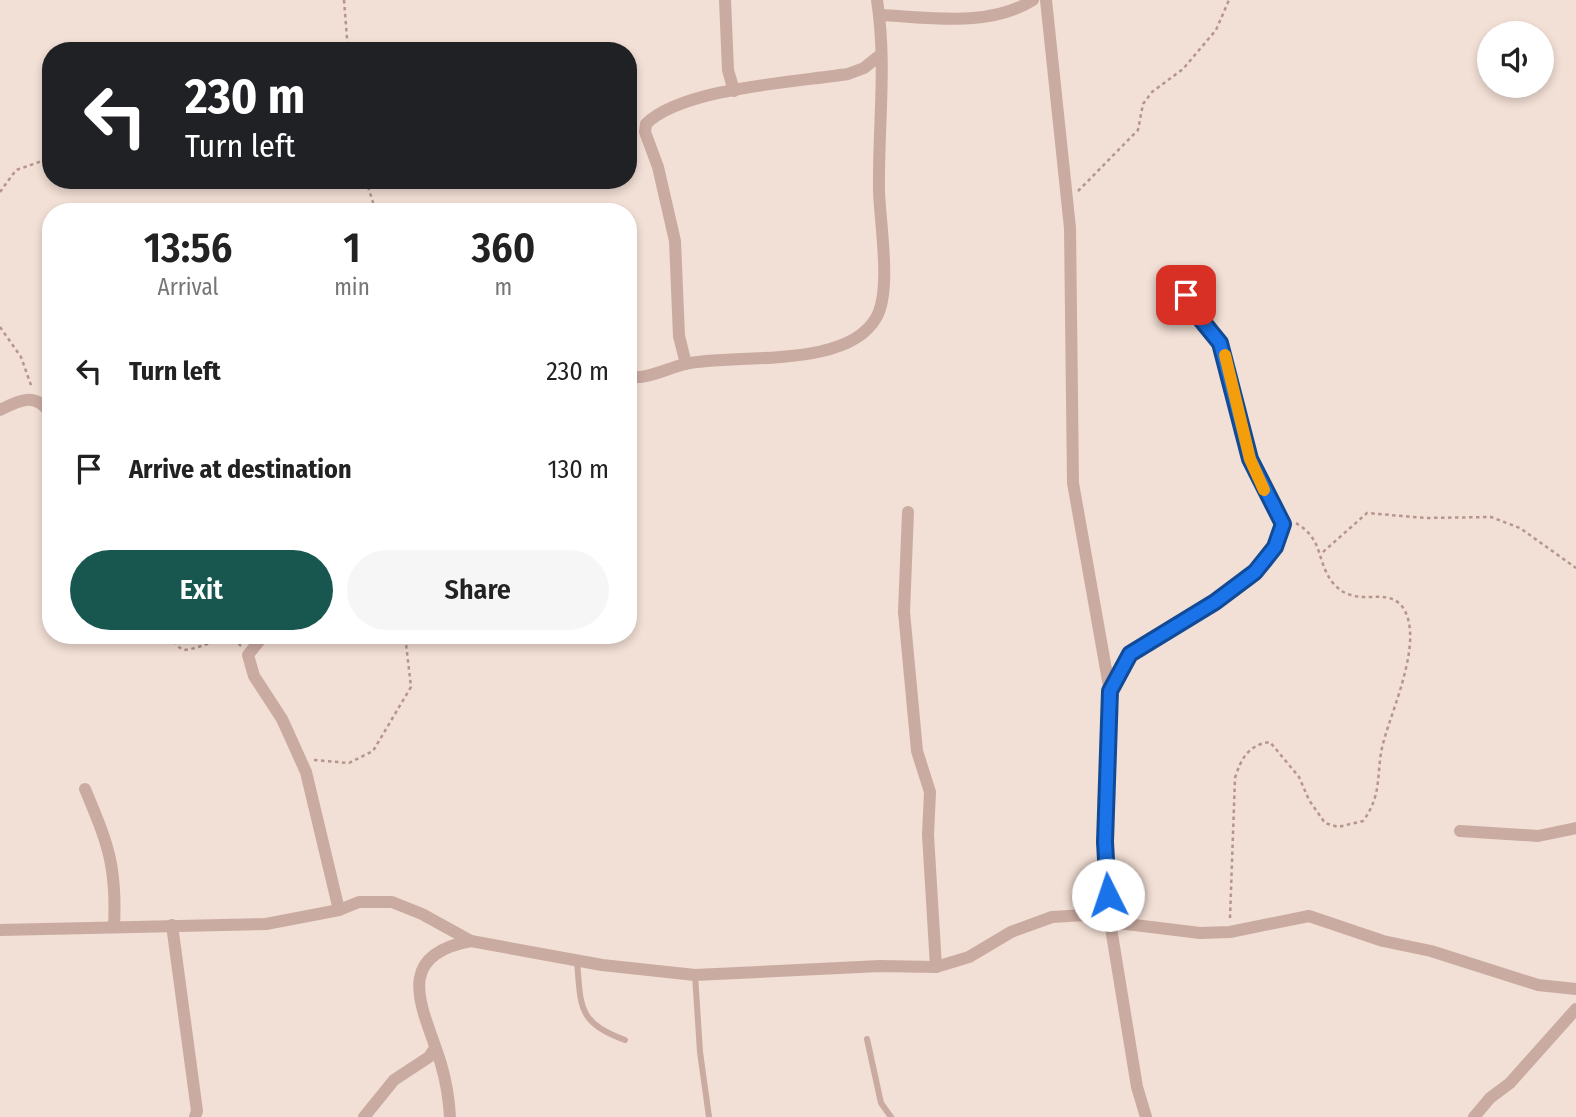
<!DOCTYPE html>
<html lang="en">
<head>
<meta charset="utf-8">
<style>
  body { margin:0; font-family:"Fira Sans Condensed",sans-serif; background:#f6f6f6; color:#222; height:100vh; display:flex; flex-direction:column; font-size:26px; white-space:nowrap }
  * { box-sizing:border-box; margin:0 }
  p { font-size:23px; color:#767676 }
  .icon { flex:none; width:38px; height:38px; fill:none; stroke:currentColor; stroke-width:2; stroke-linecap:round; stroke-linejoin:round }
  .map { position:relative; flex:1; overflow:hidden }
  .panel { position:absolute; left:42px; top:203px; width:595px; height:441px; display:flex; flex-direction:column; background:#fff; border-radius:28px; box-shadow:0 4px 10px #0003 }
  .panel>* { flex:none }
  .hud { position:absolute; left:42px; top:42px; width:595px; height:147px; border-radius:28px; box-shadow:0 4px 10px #0003; background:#202124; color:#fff; overflow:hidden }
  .tools { position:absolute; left:1477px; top:21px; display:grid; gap:14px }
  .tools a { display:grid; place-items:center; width:77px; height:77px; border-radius:50%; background:#fff; box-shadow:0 4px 10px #0003; font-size:35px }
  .pin { position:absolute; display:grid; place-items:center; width:60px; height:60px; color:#fff; margin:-30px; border-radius:14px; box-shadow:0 4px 10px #0006 }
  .me { position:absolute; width:77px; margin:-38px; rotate:356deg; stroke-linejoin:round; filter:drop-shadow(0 0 5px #0008) }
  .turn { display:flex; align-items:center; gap:24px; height:147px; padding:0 28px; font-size:32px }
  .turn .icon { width:91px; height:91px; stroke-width:2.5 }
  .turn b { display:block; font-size:49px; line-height:60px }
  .eta { display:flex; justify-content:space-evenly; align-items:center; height:119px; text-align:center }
  .eta b { font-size:42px; font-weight:600; line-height:49px }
  .primary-button { display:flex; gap:14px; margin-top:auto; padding:14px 28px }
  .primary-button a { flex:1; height:80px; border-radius:42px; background:#18574f; color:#fff; font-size:28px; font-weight:600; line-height:80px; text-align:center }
  .primary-button a+a { background:#f6f6f6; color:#222 }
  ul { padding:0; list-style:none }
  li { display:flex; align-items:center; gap:21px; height:98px; padding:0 28px }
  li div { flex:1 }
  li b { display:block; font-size:26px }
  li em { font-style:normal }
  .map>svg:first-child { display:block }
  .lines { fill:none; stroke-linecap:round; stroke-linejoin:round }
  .path { stroke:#b6958b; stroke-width:2.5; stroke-dasharray:3.5 3.5; stroke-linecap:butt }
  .service { stroke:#caaba1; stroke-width:6 }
  .minor { stroke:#caaba1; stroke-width:12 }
  .route-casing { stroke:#114b97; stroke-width:18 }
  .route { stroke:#1a73e8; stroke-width:12 }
  .slow { stroke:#f59e0b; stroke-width:12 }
</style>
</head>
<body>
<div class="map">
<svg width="1576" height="1117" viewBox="0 0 1576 1117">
  <rect width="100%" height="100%" fill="#f2dfd5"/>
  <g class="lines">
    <!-- path -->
    <g class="path">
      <path d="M 344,0 L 348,51"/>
      <path d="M 300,180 L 305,180"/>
      <path d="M 366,180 L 376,212"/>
      <path d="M 1078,191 L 1138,130 L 1143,104 L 1152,92 L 1183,69 L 1216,30 L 1229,0"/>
      <path d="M 0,192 L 16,170 L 51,158"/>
      <path d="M 0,327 L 21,357 L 32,388"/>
      <path d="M 1323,552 L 1367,513 L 1425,518 L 1491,517 L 1520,528 L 1576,568"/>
      <path d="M 171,635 L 177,646 L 184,650 C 202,649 225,632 241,646"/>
      <path d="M 314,760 L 349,763 L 373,751 L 411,687 L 405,635"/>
      <path d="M 1230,918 L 1235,778 C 1241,759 1248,745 1270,742 L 1299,777 L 1309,800 L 1325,823 L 1338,827 L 1363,821 C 1384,793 1375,770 1384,740 C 1393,707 1426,635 1401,605 C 1383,586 1356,610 1333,583 C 1315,560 1325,539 1294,522"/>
    </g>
    <!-- service -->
    <g class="service">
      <path d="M 577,961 C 581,1009 578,1022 625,1040"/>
      <path d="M 695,975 L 700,1052 L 709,1117"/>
      <path d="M 867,1039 L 881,1103 L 891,1117"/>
    </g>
    <!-- minor -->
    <g class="minor">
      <path d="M 725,0 L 728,70 L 734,91"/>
      <path d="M 1046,0 L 1070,228 L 1073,483 L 1110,692 L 1105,842 L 1110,922 L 1137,1087 L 1146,1117"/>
      <path d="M 879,15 C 929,17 989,28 1033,0"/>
      <path d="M 686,364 L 679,336 L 675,241 L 658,167 L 645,132 L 646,124 C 682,88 796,82 848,74 L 864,68 L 879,56"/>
      <path d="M 628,377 C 649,379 665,369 685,364 C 735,353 846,370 876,318 C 892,291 880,224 879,191 C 878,127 887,64 877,0"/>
      <path d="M 0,410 C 21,399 37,392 51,415"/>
      <path d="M 908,512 L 904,612 L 917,751 L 930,792 L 928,835 L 936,967"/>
      <path d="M 264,635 L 248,655 L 254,676 L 282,719 L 306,772 L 339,910"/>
      <path d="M 1110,692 L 1130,654 L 1235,589 L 1255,572 L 1282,534 L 1283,525 L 1279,513 L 1250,459 L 1220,343 L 1194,311 L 1186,295"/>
      <path d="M 85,789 C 108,844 117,866 114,927"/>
      <path d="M 1460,831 L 1538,836 L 1576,828"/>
      <path d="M 172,925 L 197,1111 L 195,1117"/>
      <path d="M 0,930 L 266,924 L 339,910 L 359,902 L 392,902 L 422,914 L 471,941 L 602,965 L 695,975 L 880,966 L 936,967 L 969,957 L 1011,932 L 1052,917 L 1086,915 L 1110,922 L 1200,933 L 1230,932 L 1309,916 L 1383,941 L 1431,951 L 1538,985 L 1576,989"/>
      <path d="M 364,1117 L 394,1080 L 429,1057 L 435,1048"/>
      <path d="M 450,1117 C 449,1099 446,1081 441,1064 C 425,1011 389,956 471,941"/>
      <path d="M 1474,1117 L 1490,1098 L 1510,1083 L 1576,1009"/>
    </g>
  </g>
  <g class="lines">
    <!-- route casing -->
    <g class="route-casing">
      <path id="route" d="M 1108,895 L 1105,842 L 1110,691 L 1130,654 L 1215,602 L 1255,572 L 1275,547 L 1283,524 L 1250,459 L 1220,343 L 1194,311 L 1186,295"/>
    </g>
    <!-- route -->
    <use href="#route" class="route"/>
    <!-- slow -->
    <path class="slow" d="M 1225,355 L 1250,459 L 1264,490"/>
  </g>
</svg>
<div class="tools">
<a><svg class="icon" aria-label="sound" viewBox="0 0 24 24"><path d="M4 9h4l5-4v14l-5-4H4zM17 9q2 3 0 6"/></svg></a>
</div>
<div class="pin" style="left:1186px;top:295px;background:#d93025"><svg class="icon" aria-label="arrive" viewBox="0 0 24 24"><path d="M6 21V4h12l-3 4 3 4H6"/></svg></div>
<svg class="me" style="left:1108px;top:895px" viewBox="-20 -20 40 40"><circle r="19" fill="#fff"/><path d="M0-13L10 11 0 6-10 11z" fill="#1a73e8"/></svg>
<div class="hud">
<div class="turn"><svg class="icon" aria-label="left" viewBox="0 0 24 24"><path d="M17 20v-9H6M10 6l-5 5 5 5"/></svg><div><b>230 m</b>Turn left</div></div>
</div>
<section class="panel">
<div class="eta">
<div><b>13:56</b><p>Arrival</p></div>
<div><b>1</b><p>min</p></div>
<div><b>360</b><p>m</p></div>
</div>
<ul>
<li><svg class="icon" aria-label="left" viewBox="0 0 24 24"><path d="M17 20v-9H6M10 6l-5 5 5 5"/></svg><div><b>Turn left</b></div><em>230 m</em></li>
<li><svg class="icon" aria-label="arrive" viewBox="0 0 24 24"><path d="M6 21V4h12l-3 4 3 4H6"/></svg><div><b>Arrive at destination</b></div><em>130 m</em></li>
</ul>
<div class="primary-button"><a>Exit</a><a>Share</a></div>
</section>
</div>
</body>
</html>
